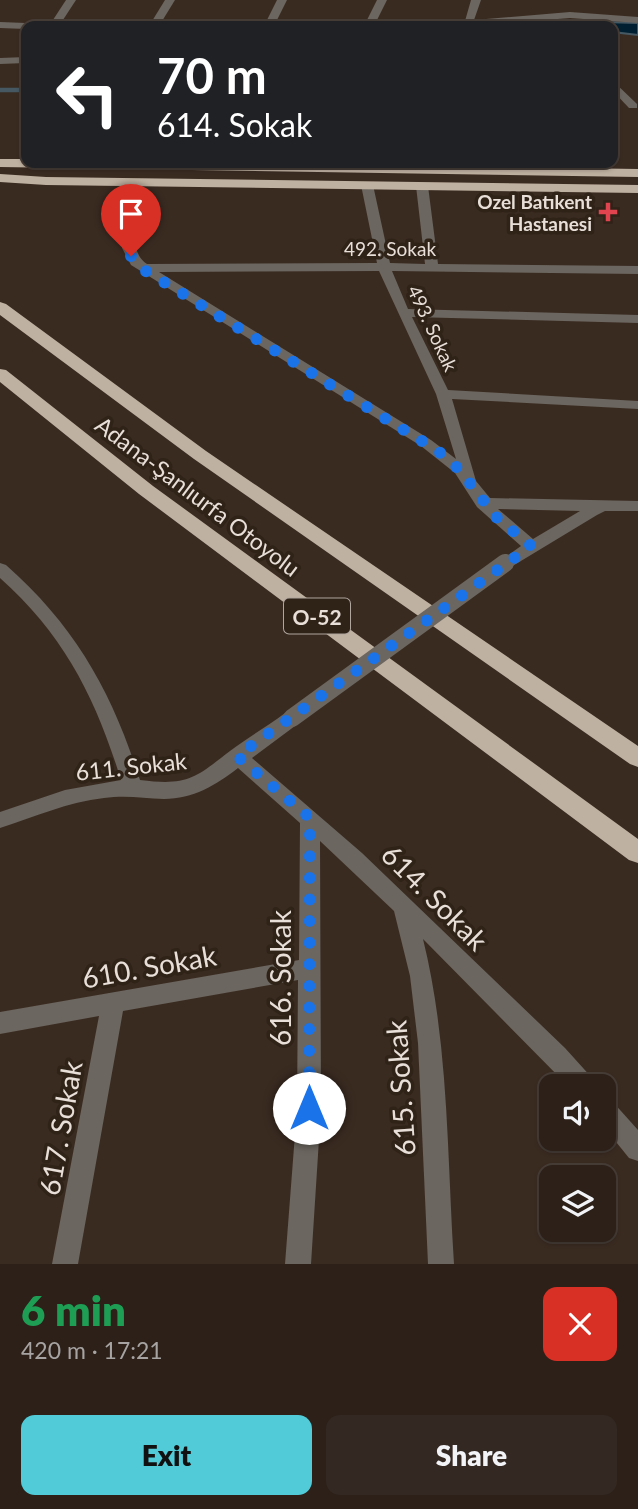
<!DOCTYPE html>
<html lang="en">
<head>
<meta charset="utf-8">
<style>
  body { margin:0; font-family:Lato,sans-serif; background:#342822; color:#f1f3f6; height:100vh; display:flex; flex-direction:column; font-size:26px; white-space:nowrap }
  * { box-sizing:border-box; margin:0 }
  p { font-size:23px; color:#a6a3a2 }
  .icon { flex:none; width:38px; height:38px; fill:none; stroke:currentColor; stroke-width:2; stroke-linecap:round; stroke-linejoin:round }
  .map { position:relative; height:1264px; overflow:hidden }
  .panel { display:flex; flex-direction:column; background:#2c2019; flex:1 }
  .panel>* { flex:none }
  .top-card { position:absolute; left:21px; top:21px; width:597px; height:147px; border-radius:14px; box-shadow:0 2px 5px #0004,0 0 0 2px #483e38; background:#202124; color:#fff; overflow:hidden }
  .controls { position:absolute; left:539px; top:1074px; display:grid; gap:14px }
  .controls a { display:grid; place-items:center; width:77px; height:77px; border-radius:14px; background:#2c2019; box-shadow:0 2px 5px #0004,0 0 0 2px #483e38; font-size:35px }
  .pin { position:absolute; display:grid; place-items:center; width:60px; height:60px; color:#fff; margin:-72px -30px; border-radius:50% 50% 50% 0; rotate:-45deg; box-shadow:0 0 7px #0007 }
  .pin .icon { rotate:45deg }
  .me { position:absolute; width:77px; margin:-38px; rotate:0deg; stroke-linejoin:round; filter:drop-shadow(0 0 5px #0008) }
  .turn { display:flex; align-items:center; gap:24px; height:147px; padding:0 21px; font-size:32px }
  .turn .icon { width:91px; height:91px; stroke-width:2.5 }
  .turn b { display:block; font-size:49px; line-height:60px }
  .round { display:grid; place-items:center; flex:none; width:74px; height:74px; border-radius:14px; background:#342822 }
  .summary { display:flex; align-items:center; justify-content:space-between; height:119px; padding:0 21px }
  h1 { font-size:42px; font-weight:800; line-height:52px; color:#1e9e55 }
  .cta { display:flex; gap:14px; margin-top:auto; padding:14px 21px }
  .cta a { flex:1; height:80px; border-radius:14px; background:#52cbd8; color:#111; font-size:28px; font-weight:800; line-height:80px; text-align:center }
  .cta a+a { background:#342822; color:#f1f3f6 }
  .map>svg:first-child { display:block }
  .water { fill:#002031; stroke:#465963; stroke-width:2 }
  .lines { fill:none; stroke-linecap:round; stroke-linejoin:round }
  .stream { stroke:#465963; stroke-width:4.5 }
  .street { fill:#6b665f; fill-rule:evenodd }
  .highway { fill:#bfb1a1; fill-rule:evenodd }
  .street-bridge { stroke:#6b665f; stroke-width:18 }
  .route { stroke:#1a73e8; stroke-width:12; stroke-dasharray:0 21.6 }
  .health-dot { fill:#e0444e; stroke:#2f2217; stroke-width:2.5 }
  .labels { text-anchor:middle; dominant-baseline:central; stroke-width:7; stroke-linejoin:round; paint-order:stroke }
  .far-poi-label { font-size:19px; font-weight:bold; fill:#e8dfd8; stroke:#2f2217; text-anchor:end }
  .far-street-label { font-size:19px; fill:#e8dfd8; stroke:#2f2217 }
  .shield { fill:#2f2217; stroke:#b0a69e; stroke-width:2 }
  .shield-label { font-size:21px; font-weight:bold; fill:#e8dfd8 }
  .street-label { font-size:23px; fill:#e8dfd8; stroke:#2f2217 }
  .near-street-label { font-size:28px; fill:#e8dfd8; stroke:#2f2217 }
</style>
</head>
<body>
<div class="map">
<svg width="638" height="1264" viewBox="0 0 638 1264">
  <rect width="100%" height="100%" fill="#3a2b21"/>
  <!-- water -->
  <path class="water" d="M 569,21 L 638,23 L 638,35 L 613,32 L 612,26 L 523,26 Z"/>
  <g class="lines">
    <!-- stream -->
    <path class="stream" d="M 0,90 L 26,90"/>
    <!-- street -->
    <g class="street">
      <path d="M 66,0 L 76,0 L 59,26 L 49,26 Z"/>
      <path d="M 165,0 L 175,0 L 159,26 L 149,26 Z"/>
      <path d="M 277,0 L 287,0 L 274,26 L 264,26 Z"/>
      <path d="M 377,0 L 387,0 L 374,26 L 364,26 Z"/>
      <path d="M 471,0 L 481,0 L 474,20 L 570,12 L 638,17 L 638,23 L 570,18 L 473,26 L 438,26 L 443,23 L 465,21 Z"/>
      <path d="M 0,22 L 26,23 L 31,26 L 26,29 L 0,28 Z"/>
      <path d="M 26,57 L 26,63 L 0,64 L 0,58 Z"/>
      <path d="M 612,80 L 637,104 L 637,108 L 629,108 L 612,90 Z"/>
      <path d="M 133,179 L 143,181 C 140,204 124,250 147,264 L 377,263 L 361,185 L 367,182 L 373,185 L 390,263 L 425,264 L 416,186 L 422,183 L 428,186 L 438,264 L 638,266 L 638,274 L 392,271 L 408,309 L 638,315 L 638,323 L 412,317 L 448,390 L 638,401 L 638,409 L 452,399 L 476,481 L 490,498 L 638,501 L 638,511 L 605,511 L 597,515 L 511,567 L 499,567 L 497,563 L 521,546 L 477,507 L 455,473 L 421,446 L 131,265 L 122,248 ZM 379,271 L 436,394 L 456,459 L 431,440 L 159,272 ZM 498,509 L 580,511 L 533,539 Z"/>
      <path d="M 0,563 L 6,565 C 76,627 112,692 140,780 C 188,786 195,778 230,751 C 247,738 268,726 285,713 L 299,713 L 301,718 L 299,723 L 252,758 L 362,853 L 565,1048 L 593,1079 L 597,1087 L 569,1087 L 423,939 C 449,1044 447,1156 454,1264 L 428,1264 L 418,1043 L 410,976 L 394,911 L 320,841 L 321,1108 L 311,1264 L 285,1264 L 297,1108 L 298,980 L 123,1011 L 78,1264 L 52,1264 L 99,1016 L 0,1034 L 0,1012 L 299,960 L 300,823 L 238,768 C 216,785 193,799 164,799 C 143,798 125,795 104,798 C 68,802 34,817 0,828 L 0,812 L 65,790 L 121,780 C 96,699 65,636 0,578 Z"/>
      <path d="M 604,1097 L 612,1101 L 638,1130 L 638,1161 L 629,1158 L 604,1127 Z"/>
    </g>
    <!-- highway -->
    <g class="highway">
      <path d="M 0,159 L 26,159 L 26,163 L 244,163 L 638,169 L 638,177 L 0,167 Z"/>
      <path d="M 0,174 L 46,177 L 638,185 L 638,193 L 46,185 L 0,182 Z"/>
      <path d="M 0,302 L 6,304 L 206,451 L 638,746 L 638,767 L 630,764 L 194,459 L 0,315 Z"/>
      <path d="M 0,369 L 6,370 L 153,486 L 638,839 L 638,863 L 629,860 L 139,494 L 0,382 Z"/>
    </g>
    <!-- street-bridge -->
    <path class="street-bridge" d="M 292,718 L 505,563"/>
  </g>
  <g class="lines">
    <!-- route -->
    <path class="route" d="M 131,256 L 141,268 L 438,451 L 460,470 L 495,516 L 531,546 L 237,756 L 310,818 L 309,1108"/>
  </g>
  <!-- markers -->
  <path class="health-dot" d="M604.5 201.5h7v7h7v7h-7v7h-7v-7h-7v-7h7z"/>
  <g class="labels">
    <!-- far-poi labels -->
    <g class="far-poi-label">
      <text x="592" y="201">Ozel Batıkent<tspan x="592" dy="22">Hastanesi</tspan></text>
    </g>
    <!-- far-street labels -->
    <g class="far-street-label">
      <text x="390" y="248">492. Sokak</text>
      <text transform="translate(433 328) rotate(65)">493. Sokak</text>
    </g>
    <!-- shield labels -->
    <rect class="shield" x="284" y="598.5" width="66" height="35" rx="5"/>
    <g class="shield-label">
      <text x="317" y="616">O-52</text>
    </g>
    <!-- street labels -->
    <g class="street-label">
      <text transform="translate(198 496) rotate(37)">Adana-Şanlıurfa Otoyolu</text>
      <text transform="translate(131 766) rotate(-6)">611. Sokak</text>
    </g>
    <!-- near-street labels -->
    <g class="near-street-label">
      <text transform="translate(435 897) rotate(45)">614. Sokak</text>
      <text transform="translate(149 966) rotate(-10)">610. Sokak</text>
      <text transform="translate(280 978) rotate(-90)">616. Sokak</text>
      <text transform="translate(400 1088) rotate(-94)">615. Sokak</text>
      <text transform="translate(60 1128) rotate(-80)">617. Sokak</text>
    </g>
  </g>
</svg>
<div class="controls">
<a><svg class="icon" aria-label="sound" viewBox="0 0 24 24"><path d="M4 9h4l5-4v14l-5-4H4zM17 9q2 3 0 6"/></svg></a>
<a><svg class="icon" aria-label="layers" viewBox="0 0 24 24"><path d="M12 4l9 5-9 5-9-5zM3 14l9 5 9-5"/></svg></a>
</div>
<div class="pin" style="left:131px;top:256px;background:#d93025"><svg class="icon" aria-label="arrive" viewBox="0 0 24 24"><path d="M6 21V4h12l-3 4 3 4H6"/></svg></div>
<svg class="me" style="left:309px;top:1108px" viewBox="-20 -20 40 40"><circle r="19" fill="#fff"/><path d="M0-13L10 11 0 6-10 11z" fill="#1a73e8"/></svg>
<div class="top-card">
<div class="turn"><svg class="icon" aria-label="left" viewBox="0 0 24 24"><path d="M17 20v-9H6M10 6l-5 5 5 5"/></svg><div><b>70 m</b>614. Sokak</div></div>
</div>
</div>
<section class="panel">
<div class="summary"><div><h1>6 min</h1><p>420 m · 17:21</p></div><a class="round" style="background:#d93025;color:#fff"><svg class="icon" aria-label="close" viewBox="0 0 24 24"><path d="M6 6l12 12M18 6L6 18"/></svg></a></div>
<div class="cta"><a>Exit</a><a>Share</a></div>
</section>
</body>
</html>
